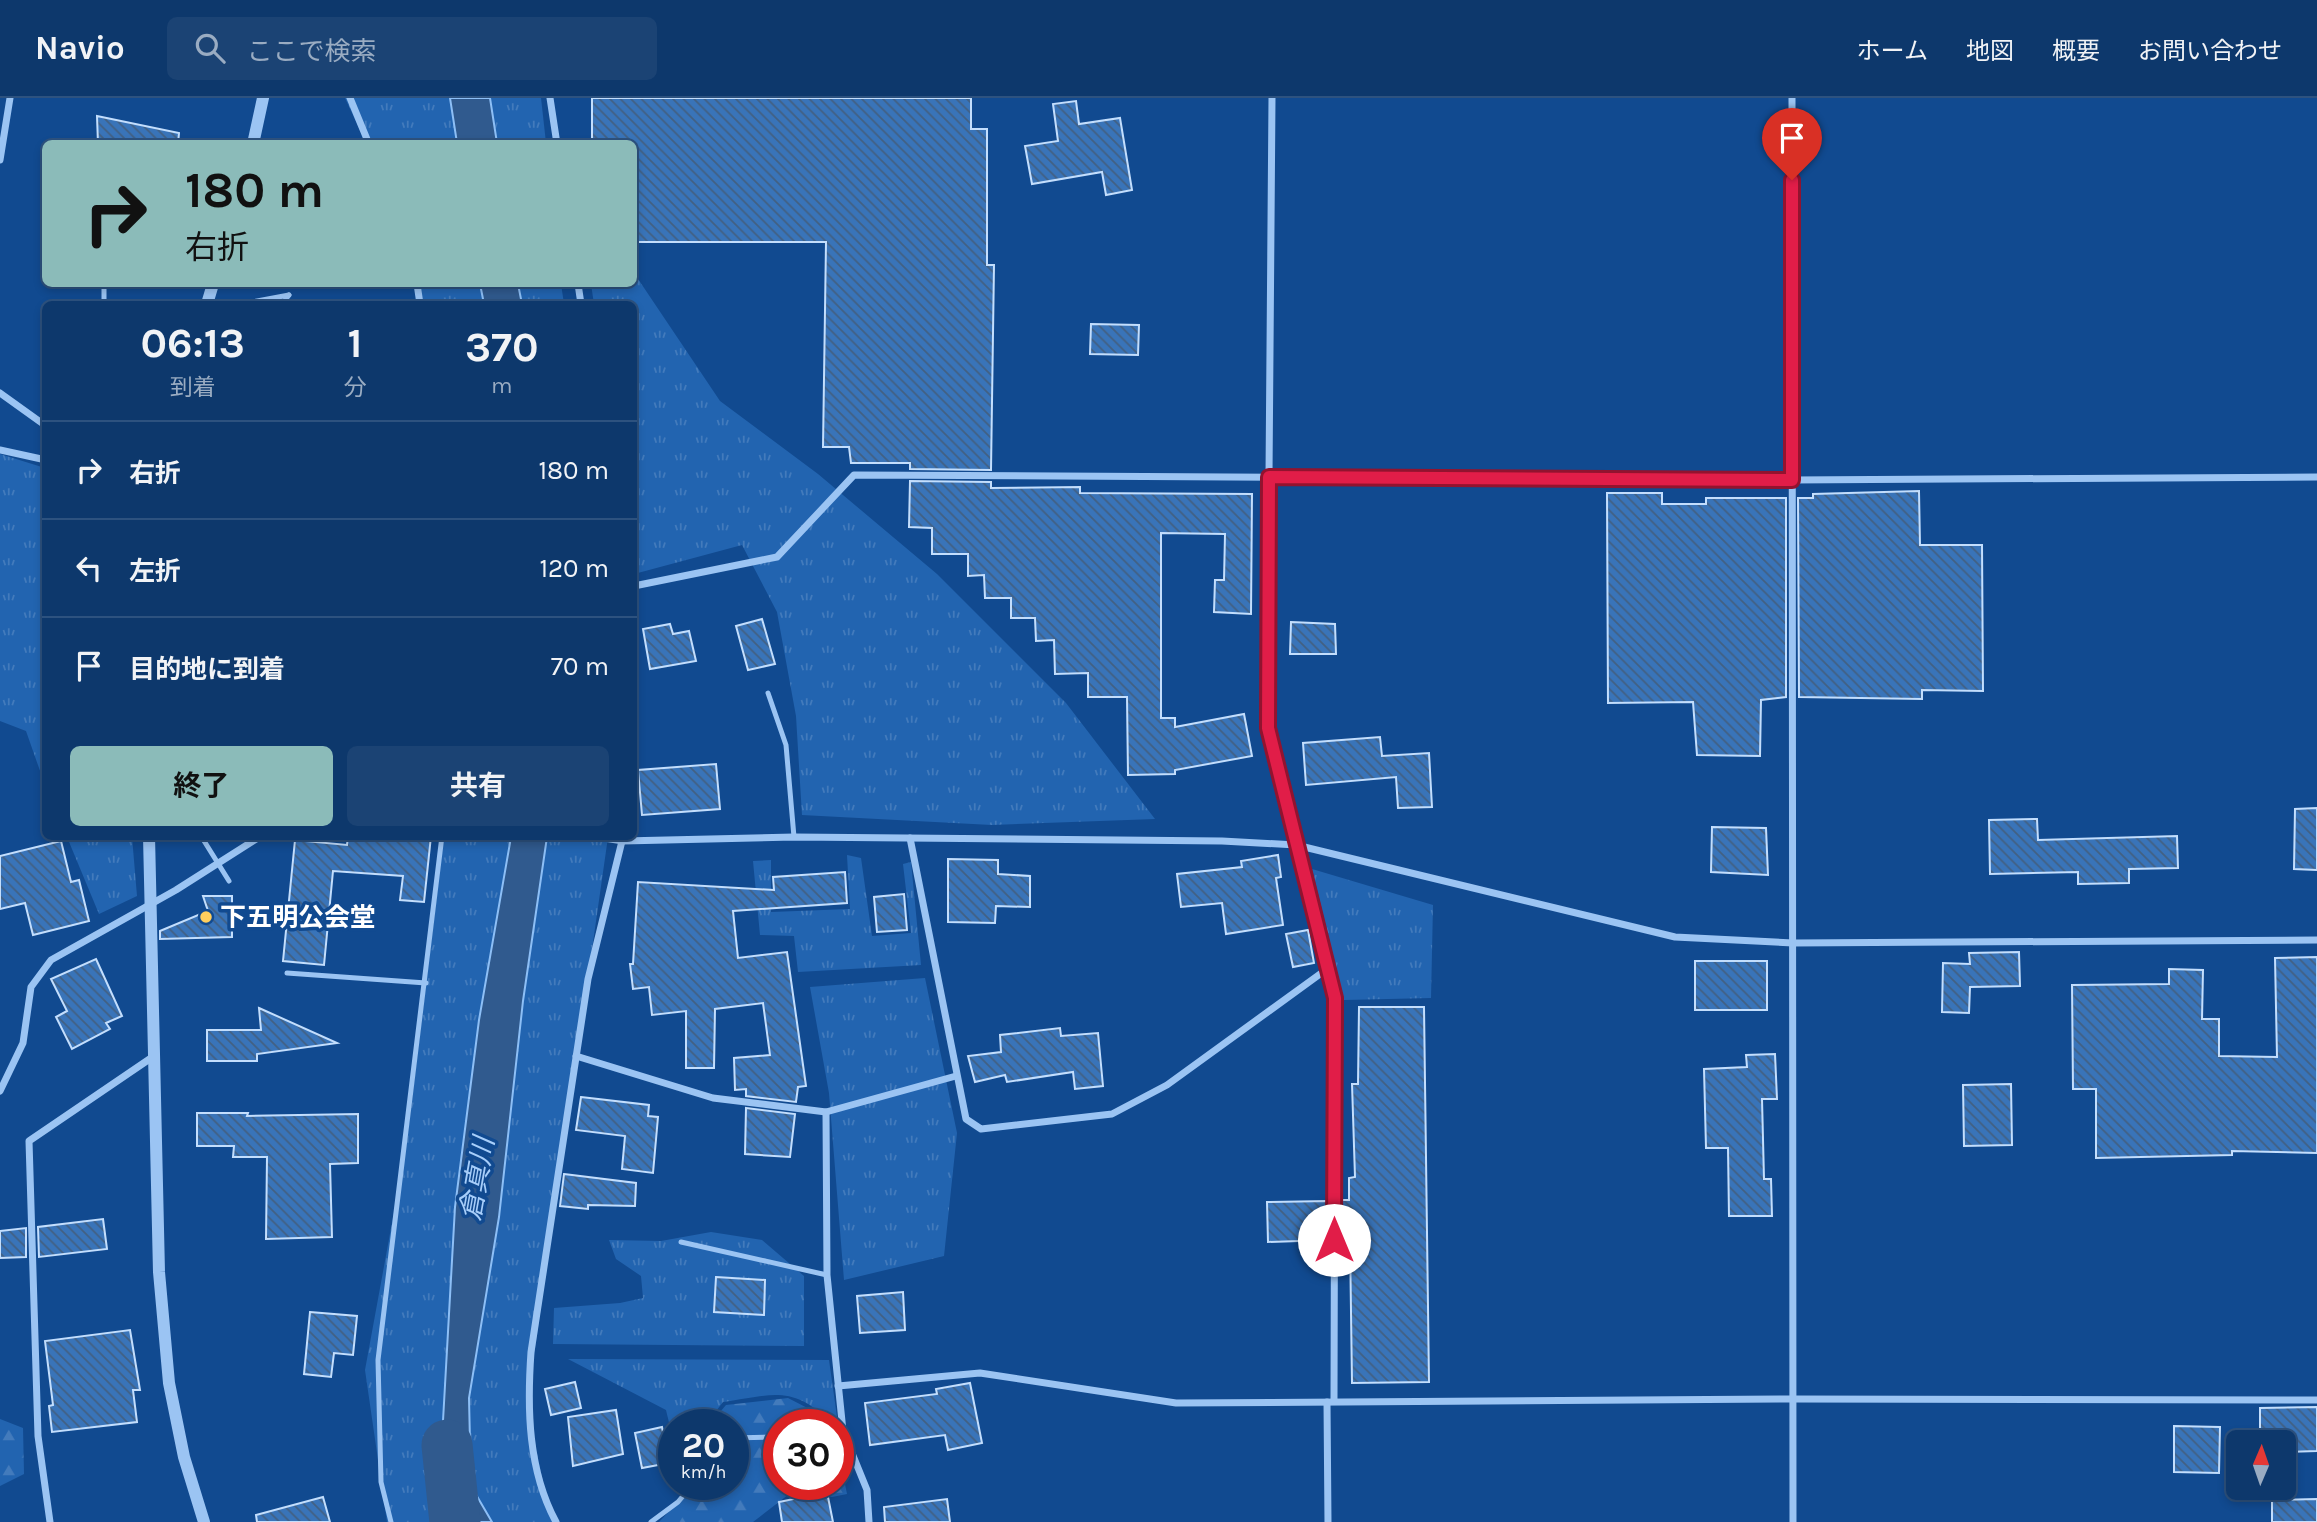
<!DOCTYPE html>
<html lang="ja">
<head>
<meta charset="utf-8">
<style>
  body { margin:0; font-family:Karla,"Noto Sans JP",sans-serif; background:#1b4374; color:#f1f3f6; height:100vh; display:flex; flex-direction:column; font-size:26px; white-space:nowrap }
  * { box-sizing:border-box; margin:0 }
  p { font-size:23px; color:#9aacc2 }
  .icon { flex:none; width:38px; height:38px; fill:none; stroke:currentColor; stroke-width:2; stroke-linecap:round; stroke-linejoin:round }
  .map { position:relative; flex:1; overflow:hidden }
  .drawer { position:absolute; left:42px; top:203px; width:595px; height:539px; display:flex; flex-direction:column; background:#0d386c; border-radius:10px; box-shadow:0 4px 10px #0003,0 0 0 2px #2d527f }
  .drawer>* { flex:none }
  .hud { position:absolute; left:42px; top:42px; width:595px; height:147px; border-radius:10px; box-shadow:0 4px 10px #0003,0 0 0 2px #2d527f; background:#8bbbb9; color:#111; overflow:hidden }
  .needle { width:46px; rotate:2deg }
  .tools { position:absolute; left:2226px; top:1332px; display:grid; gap:14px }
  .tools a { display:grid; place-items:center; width:70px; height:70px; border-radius:10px; background:#0d386c; box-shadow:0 4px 10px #0003,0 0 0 2px #2d527f; font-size:35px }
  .speed { position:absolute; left:658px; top:1311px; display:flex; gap:14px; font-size:35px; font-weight:700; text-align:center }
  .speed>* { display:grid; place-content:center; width:91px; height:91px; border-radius:50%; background:#0d386c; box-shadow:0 4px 10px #0003,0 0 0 2px #2d527f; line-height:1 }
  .speed small { font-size:18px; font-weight:400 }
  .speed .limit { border:10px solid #d22; background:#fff; color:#111 }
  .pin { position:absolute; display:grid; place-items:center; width:60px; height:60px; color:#fff; margin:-72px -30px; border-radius:50% 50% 50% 0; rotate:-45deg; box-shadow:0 0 7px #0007 }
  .pin .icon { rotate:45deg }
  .me { position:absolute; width:77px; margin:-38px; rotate:0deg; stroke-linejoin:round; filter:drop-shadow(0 0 5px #0008) }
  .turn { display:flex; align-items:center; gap:24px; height:147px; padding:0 28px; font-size:32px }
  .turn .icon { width:91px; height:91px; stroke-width:2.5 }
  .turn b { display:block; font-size:49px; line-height:60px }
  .eta { display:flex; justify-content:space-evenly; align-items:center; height:119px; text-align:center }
  .eta b { font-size:42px; font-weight:700; line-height:49px }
  .action { display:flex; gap:14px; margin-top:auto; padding:14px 28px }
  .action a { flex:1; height:80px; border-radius:10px; background:#8bbbb9; color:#111; font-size:28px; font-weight:700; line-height:80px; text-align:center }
  .action a+a { background:#1b4374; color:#f1f3f6 }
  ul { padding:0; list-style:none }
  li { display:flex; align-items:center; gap:21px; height:98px; padding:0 28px; border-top:2px solid #2d527f }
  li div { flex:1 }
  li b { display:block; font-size:26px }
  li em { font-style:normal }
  header { display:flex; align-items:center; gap:42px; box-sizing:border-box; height:98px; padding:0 35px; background:#0d386c; border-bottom:2px solid #2d527f }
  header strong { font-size:33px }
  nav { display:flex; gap:38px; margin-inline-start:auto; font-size:24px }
  .search { width:490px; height:63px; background:#1b4374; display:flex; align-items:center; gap:18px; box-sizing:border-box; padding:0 24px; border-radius:10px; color:#9aacc2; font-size:26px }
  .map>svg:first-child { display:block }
  .grass { fill:url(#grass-tufts) }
  .forest { fill:url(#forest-firs) }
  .water { fill:#305a8e; stroke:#8dbff6; stroke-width:2 }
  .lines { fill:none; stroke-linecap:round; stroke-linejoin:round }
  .river { stroke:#305a8e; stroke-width:51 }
  .building { fill:url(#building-back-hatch); stroke:#c3defd; stroke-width:2 }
  .service { stroke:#9bc4f3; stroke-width:5 }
  .minor { stroke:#9bc4f3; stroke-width:7 }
  .tertiary { stroke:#9bc4f3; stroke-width:12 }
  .route-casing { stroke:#92132f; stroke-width:18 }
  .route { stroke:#e11d48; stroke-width:12 }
  .poi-dot { fill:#ffce5d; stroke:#114a90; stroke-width:2.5 }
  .labels { text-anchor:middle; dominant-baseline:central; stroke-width:7; stroke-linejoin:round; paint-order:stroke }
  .poi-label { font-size:26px; font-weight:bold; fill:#fff; stroke:#114a90; text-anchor:start }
  .water-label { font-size:28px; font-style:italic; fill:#a7cefa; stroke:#114a90 }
</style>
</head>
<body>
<header>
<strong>Navio</strong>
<div class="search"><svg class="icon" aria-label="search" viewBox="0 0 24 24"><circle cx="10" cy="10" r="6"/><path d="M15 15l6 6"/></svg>ここで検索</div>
<nav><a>ホーム</a><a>地図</a><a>概要</a><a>お問い合わせ</a></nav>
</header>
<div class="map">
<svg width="2317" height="1424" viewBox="0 0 2317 1424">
  <defs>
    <pattern id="grass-tufts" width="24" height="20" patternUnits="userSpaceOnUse" patternTransform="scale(1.75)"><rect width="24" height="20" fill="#2264b0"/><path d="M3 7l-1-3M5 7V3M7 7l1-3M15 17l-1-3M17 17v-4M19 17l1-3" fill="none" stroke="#437bbc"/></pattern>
    <pattern id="forest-firs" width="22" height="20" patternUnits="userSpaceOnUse" patternTransform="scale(1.75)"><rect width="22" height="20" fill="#2264b0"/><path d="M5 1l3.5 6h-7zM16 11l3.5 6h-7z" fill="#437bbc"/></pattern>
    <pattern id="building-back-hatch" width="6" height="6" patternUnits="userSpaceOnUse" patternTransform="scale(1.75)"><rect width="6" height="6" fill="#3974b9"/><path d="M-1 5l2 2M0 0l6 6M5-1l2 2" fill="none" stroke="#426082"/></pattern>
  </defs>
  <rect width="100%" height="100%" fill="#114a90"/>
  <!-- grass -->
  <g class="grass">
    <path d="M 345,0 L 541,0 L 546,45 L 366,45 Z"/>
    <path d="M 634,175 L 720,303 L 818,376 L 937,476 L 1066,605 L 1155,721 L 992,727 L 802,717 L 796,618 L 777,514 L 742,447 L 634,476 L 634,206 L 594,206 L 591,186 L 634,186 Z"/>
    <path d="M 416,186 L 561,186 L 564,206 L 419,206 Z"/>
    <path d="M 0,356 L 45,370 L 45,687 L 26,633 L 0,623 Z"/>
    <path d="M 67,739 L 132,739 L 137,798 L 99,816 Z"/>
    <path d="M 444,739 L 608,739 L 527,1307 L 548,1408 L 555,1424 L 387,1424 L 365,1272 L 407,1043 Z"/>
    <path d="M 847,757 L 861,760 L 872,838 L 911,835 L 903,766 L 911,764 L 921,867 L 798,874 L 794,838 L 760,837 L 753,763 L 771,762 L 771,814 L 850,811 Z"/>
    <path d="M 1312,771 L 1433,807 L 1431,900 L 1344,902 Z"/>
    <path d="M 925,880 L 957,1035 L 944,1158 L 844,1182 L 829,995 L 810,889 Z"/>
    <path d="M 711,1134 L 762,1142 L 804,1178 L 804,1248 L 553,1246 L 554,1210 L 620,1205 L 643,1200 L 641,1178 L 616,1161 L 609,1142 L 661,1143 Z"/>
    <path d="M 568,1261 L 829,1262 L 838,1326 L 831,1326 C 795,1286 771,1297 723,1304 L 706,1326 L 674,1326 L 673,1341 L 666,1312 Z"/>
  </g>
  <!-- forest -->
  <g class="forest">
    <path d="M 788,1300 L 817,1315 L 824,1326 L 779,1326 L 779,1386 L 838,1386 L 838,1352 L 847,1396 L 832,1399 L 793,1393 L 753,1424 L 659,1424 L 678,1404 L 688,1386 L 733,1386 L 733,1326 L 710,1326 L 726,1307 Z"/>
    <path d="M 0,1321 L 23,1330 L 24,1376 L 0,1388 Z"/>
  </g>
  <!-- water -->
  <g class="water">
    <path d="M 450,0 L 490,0 L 497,45 L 457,45 Z"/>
    <path d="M 480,186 L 518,186 L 522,206 L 484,206 Z"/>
    <path d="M 511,739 L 547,739 L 523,903 L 499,1119 L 469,1300 L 471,1388 L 492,1424 L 455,1424 L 443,1323 L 455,1109 L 479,922 Z"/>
  </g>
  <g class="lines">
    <!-- river -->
    <path class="river" d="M 447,1347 L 455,1424"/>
  </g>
  <!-- building -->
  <g class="building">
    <path d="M 592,0 L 971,0 L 971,31 L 987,31 L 987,167 L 994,167 L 991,372 L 910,371 L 910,365 L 851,365 L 849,349 L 823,349 L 826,144 L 634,144 L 634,46 L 592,46 Z"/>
    <path d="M 1076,3 L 1079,26 L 1120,20 L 1132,92 L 1106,97 L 1102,74 L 1032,86 L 1025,48 L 1058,43 L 1053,6 Z"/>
    <path d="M 97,18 L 179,35 L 178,46 L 98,46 Z"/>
    <path d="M 1091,226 L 1139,227 L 1138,257 L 1090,256 Z"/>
    <path d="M 910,383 L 991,384 L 991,390 L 1080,389 L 1080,395 L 1252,396 L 1251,516 L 1214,514 L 1215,482 L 1224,482 L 1225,436 L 1161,435 L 1161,620 L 1175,620 L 1175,629 L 1244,616 L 1252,658 L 1175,672 L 1175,676 L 1128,677 L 1127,599 L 1088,599 L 1088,575 L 1055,576 L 1054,542 L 1036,543 L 1035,520 L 1011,520 L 1011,500 L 985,500 L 984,477 L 968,478 L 968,456 L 932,456 L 932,430 L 909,429 Z"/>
    <path d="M 1919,393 L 1920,447 L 1982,447 L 1983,593 L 1922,592 L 1922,601 L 1799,599 L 1798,400 L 1813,400 L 1813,396 Z"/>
    <path d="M 1607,395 L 1662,395 L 1662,406 L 1706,406 L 1706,400 L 1786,400 L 1786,599 L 1761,602 L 1760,658 L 1697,657 L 1693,604 L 1608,605 Z"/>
    <path d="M 762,521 L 775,566 L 748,572 L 736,528 Z"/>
    <path d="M 1291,524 L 1335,526 L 1336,556 L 1290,556 Z"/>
    <path d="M 670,526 L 673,536 L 689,533 L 696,563 L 650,571 L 643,531 Z"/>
    <path d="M 1380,639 L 1382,658 L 1429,655 L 1432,709 L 1398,710 L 1396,679 L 1306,687 L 1303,645 Z"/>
    <path d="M 716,666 L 720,711 L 642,717 L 638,672 Z"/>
    <path d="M 2317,710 L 2317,772 L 2294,771 L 2295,711 Z"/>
    <path d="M 2037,721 L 2038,742 L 2177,738 L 2178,770 L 2129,771 L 2129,785 L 2078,786 L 2078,774 L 1990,776 L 1989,722 Z"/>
    <path d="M 1712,729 L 1766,730 L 1768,777 L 1711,774 Z"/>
    <path d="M 348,738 L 431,738 L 424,804 L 400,802 L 403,778 L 333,773 L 324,867 L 283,863 L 295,742 L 347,747 Z"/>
    <path d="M 61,743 L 71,784 L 79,782 L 89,823 L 33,837 L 25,805 L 0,811 L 0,758 Z"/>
    <path d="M 1278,757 L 1281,779 L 1276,780 L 1283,827 L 1226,836 L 1222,805 L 1181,809 L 1177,776 L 1242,769 L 1241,763 Z"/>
    <path d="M 948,761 L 998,762 L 998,776 L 1030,778 L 1030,809 L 996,808 L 995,825 L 948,824 Z"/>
    <path d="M 845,774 L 847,805 L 733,813 L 738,860 L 787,854 L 806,988 L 798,989 L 796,1004 L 746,998 L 746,991 L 735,992 L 734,960 L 770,957 L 763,905 L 715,911 L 714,970 L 686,970 L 686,913 L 652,917 L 649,889 L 633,891 L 630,866 L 633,866 L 638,784 L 774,792 L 773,779 Z"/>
    <path d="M 904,796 L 907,832 L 877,834 L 874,799 Z"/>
    <path d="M 203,798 L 232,798 L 232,839 L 160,841 L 160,833 L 208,813 Z"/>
    <path d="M 1308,832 L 1314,865 L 1293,869 L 1286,836 Z"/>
    <path d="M 2019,854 L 2020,888 L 1970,889 L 1969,915 L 1942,914 L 1943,865 L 1970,866 L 1969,855 Z"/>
    <path d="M 2317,859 L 2317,1055 L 2232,1053 L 2232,1057 L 2096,1060 L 2096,991 L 2073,991 L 2072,887 L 2169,886 L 2169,871 L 2203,872 L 2202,921 L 2219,921 L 2219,958 L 2277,959 L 2275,860 Z"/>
    <path d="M 96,861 L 122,918 L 106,925 L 110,931 L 72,951 L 56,919 L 67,913 L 51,881 Z"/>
    <rect x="1695" y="863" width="72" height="49"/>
    <path d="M 1359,909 L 1424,909 L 1429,1284 L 1352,1285 L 1350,1142 L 1341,1142 L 1341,1102 L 1349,1102 L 1349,1080 L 1355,1079 L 1352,986 L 1358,986 Z"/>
    <path d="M 259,910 L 337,945 L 257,956 L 257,963 L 207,963 L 207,932 L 261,932 Z"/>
    <path d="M 1060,930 L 1061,938 L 1098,935 L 1103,988 L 1075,991 L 1073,974 L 1007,984 L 1005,977 L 975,984 L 968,958 L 1001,954 L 1000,937 Z"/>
    <path d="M 1775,956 L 1777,1001 L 1762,1001 L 1764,1081 L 1771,1081 L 1772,1118 L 1729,1118 L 1728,1050 L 1706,1050 L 1704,971 L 1747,969 L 1746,957 Z"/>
    <path d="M 2011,986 L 2012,1047 L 1964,1048 L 1963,987 Z"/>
    <path d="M 581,999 L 649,1007 L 648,1018 L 658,1019 L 653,1075 L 622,1071 L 625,1038 L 576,1032 Z"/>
    <path d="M 746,1010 L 795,1016 L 790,1059 L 745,1056 Z"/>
    <path d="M 197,1015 L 248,1015 L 247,1018 L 358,1016 L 358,1065 L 330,1066 L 332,1139 L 266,1141 L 267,1059 L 233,1059 L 234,1048 L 197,1048 Z"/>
    <path d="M 564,1076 L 636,1085 L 635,1108 L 588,1107 L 588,1111 L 560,1108 Z"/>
    <path d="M 1328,1103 L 1328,1142 L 1268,1144 L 1267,1104 Z"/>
    <path d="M 103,1121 L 107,1151 L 39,1159 L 38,1129 Z"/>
    <path d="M 26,1130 L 26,1159 L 0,1160 L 0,1133 Z"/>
    <path d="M 716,1179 L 765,1182 L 764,1217 L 714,1214 Z"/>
    <path d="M 903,1194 L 905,1232 L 860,1235 L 857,1198 Z"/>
    <path d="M 310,1214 L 357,1218 L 353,1257 L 334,1255 L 331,1279 L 304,1276 Z"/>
    <path d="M 130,1232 L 140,1292 L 133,1292 L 137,1324 L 52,1334 L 49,1308 L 53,1307 L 45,1243 Z"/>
    <path d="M 575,1284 L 581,1310 L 551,1317 L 545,1291 Z"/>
    <path d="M 970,1285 L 982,1345 L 948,1352 L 945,1337 L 870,1347 L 865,1305 L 937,1296 L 936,1291 Z"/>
    <path d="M 2317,1309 L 2317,1353 L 2284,1354 L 2284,1344 L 2260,1344 L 2260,1310 Z"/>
    <path d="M 616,1312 L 623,1356 L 573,1368 L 568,1319 Z"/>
    <path d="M 2174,1328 L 2220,1329 L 2219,1375 L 2174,1374 Z"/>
    <path d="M 662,1329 L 669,1365 L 642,1370 L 635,1335 Z"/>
    <path d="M 827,1394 L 833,1424 L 782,1424 L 779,1404 Z"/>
    <path d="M 323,1399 L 330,1424 L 257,1424 L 256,1417 Z"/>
    <path d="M 947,1401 L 950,1424 L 885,1424 L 884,1409 Z"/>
    <path d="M 2317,1401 L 2317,1424 L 2272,1424 L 2272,1402 Z"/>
  </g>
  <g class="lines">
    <!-- service -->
    <g class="service">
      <path d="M 104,206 L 104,186"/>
      <path d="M 241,206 L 289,197"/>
      <path d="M 282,206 L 289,197"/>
      <path d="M 768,595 L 786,647 L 794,739"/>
      <path d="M 201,738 L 229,783"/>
      <path d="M 287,875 L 426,885"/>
      <path d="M 681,1144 L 827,1177"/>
      <path d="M 733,1340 L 779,1339"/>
      <path d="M 391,1424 L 381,1384 L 378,1262 L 442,738"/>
      <path d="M 651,1424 L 678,1404 L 693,1386"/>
    </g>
    <!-- minor -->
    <g class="minor">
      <path d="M 350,0 L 369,46"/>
      <path d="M 550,0 L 557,46"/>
      <path d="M 1272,0 L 1267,630 L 1335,900 L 1334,1303"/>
      <path d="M 1792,0 L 1793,1424"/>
      <path d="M 0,62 L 10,0"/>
      <path d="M 417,186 L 420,206"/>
      <path d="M 578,186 L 581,206"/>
      <path d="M 0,295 L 46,328"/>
      <path d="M 0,352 L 46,362"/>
      <path d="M 634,488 L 777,459 L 854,377 L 1792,382 L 2317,379"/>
      <path d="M 591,738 L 623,743 L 794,739 L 1222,743 L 1296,747 L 1675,839 L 1793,845 L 2317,842"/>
      <path d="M 910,740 L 966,1021 L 981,1031 L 1112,1016 L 1167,987 L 1327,871"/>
      <path d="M 576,958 L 713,1000 L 826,1014 L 956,978"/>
      <path d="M 0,993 L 23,945 L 31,889 L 51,862 L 176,792 L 261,738"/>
      <path d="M 826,1014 L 827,1177 L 843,1333 L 867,1392 L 869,1424"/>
      <path d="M 838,1288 L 980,1275 L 1176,1305 L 1793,1301 L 2317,1302"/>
      <path d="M 1327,1304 L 1328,1424"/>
      <path d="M 50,1424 L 38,1338 L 29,1043 L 154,958"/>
      <path d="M 556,1424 C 528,1372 527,1311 531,1254 L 588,881 L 623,739"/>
    </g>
    <!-- tertiary -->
    <g class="tertiary">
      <path d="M 253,46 L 263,0"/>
      <path d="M 207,206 L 213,186"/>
      <path d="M 149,738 L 159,1174 L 169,1285 L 184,1359 L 204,1424"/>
    </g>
  </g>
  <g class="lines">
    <!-- route casing -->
    <g class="route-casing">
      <path id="route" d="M 1334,1142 L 1335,900 L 1268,630 L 1269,379 L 1792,382 L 1792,82"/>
    </g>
    <!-- route -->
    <use href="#route" class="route"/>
  </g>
  <!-- markers -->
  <circle class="poi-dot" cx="206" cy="819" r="7"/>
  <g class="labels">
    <!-- poi labels -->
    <g class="poi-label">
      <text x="220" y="819">下五明公会堂</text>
    </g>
    <!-- water labels -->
    <g class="water-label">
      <text transform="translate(477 1081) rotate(-80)">倉真川</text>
    </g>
  </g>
</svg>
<div class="tools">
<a><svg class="needle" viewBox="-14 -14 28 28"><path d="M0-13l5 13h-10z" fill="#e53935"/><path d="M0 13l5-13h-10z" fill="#9aacc2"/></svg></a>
</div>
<div class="speed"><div>20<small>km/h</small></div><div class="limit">30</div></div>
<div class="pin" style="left:1792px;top:82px;background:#d93025"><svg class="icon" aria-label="arrive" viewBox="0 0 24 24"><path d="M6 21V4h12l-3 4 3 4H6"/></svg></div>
<svg class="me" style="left:1334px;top:1142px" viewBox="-20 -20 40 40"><circle r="19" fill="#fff"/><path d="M0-13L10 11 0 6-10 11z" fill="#e11d48"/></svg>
<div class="hud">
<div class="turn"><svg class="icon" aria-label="right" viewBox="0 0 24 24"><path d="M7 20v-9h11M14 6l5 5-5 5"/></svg><div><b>180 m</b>右折</div></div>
</div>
<section class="drawer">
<div class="eta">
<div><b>06:13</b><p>到着</p></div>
<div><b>1</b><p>分</p></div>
<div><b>370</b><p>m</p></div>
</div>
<ul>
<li><svg class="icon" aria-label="right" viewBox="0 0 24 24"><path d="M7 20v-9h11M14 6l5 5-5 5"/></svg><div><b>右折</b></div><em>180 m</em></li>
<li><svg class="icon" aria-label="left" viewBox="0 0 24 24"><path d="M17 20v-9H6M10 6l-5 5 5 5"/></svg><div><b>左折</b></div><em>120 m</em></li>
<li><svg class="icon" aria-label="arrive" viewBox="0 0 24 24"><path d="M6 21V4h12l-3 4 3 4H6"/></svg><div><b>目的地に到着</b></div><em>70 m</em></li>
</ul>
<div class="action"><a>終了</a><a>共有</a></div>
</section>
</div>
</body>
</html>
